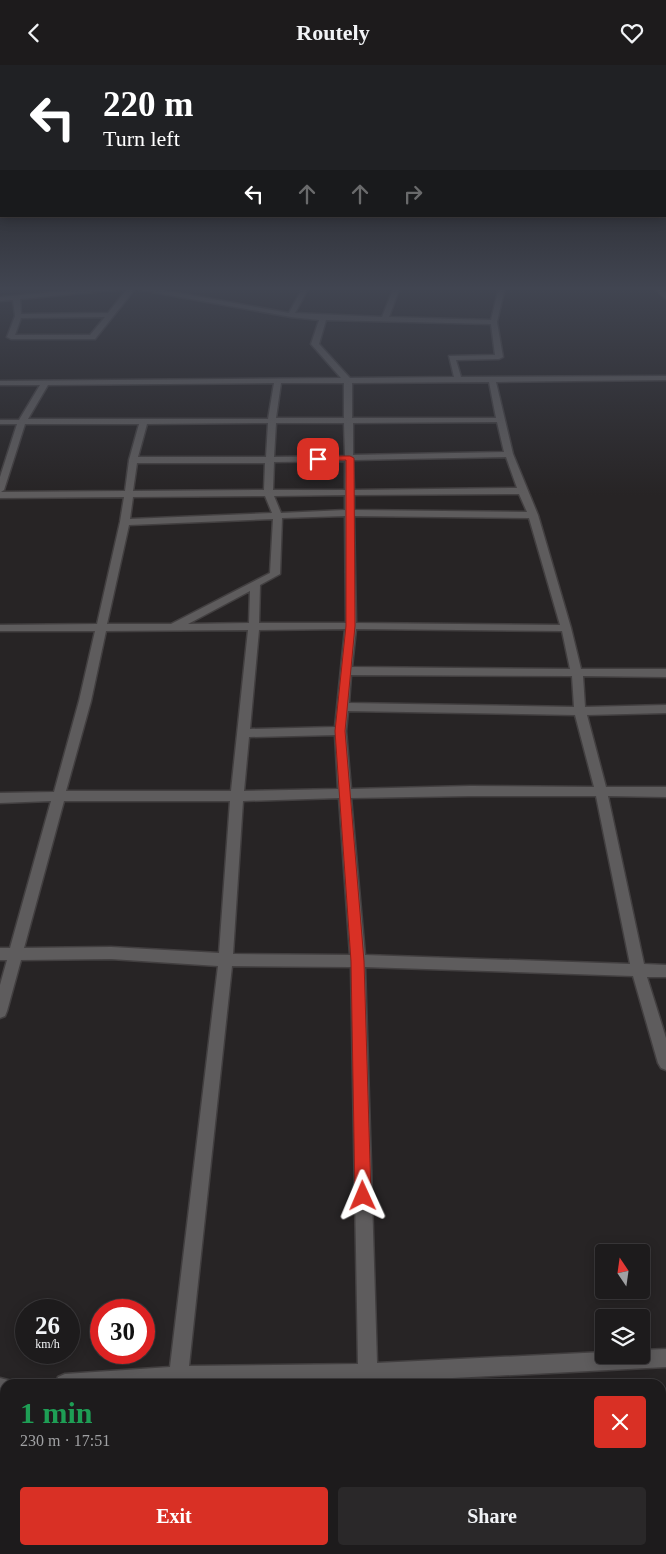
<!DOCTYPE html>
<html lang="en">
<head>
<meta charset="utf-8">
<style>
  body { margin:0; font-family:"Times New Roman",serif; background:#2a2829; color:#f1f3f6; height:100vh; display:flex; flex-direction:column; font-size:19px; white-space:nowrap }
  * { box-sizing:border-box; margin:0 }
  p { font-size:16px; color:#a0a1a3 }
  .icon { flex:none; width:28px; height:28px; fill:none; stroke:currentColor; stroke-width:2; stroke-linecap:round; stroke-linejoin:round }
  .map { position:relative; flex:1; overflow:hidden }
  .side { position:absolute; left:0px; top:1314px; width:666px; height:176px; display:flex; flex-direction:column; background:#1d1b1c; border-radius:15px 15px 0 0; box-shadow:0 2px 12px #0003,0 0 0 1px #3b393b }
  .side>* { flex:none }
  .banner { position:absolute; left:0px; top:0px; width:666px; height:152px; box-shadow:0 2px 12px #0003,0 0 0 1px #3b393b; background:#202124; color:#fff; overflow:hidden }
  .needle { width:32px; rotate:347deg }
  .fabs { position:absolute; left:595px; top:1179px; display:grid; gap:10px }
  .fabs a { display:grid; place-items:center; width:55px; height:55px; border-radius:5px; background:#1d1b1c; box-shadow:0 2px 12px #0003,0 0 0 1px #3b393b; font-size:25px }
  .speed { position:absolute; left:15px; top:1234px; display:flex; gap:10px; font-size:25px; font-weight:700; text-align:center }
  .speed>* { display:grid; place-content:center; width:65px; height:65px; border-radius:50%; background:#1d1b1c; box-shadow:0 2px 12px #0003,0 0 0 1px #3b393b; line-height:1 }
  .speed small { font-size:12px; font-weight:400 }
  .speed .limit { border:8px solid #d22; background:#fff; color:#111 }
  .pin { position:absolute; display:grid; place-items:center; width:42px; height:42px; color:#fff; margin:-21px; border-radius:10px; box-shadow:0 2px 8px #0006 }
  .me { position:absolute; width:55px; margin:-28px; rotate:359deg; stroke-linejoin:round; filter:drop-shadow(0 0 4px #0008) }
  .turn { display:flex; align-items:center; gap:18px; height:105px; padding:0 20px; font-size:22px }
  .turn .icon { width:65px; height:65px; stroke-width:2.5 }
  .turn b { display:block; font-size:35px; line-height:42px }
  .lanes { display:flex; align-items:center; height:48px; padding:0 20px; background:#0003; justify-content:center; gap:25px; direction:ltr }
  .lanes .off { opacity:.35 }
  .round { display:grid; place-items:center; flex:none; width:52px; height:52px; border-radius:5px; background:#2a2829 }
  .head { display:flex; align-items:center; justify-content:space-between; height:85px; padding:0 20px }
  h1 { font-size:30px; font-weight:700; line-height:38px; color:#1e9e55 }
  .cta { display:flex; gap:10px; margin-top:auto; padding:10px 20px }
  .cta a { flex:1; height:58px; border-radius:5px; background:#d93025; color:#fff; font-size:20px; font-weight:700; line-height:58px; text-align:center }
  .cta a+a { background:#2a2829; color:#f1f3f6 }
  header { display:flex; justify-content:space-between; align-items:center; height:65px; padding:0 20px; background:#1d1b1c; font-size:22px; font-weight:700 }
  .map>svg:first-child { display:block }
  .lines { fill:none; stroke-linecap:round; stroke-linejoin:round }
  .minor-casing { stroke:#423f40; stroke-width:3 }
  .minor { fill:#5e5c5d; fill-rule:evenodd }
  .route { fill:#d93025; stroke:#8d1f18 }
</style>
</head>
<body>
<header><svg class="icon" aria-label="back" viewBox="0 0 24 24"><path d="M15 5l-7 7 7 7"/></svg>Routely<svg class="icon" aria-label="heart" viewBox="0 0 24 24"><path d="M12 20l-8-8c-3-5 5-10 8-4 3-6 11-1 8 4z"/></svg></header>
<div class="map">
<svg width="666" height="1489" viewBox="0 0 666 1489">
  <rect width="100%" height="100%" fill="#272425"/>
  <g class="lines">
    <!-- minor casing -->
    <g class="minor-casing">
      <g id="minor">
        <path d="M 108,222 L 146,222 L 289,248 L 303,222 L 309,222 L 295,248 L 382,252 L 394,222 L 400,222 L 389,252 L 491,255 L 499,222 L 505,222 L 497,257 L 503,292 L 499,294 L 456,295 L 461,312 L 666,311 L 666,315 L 496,317 L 513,389 L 538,450 L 571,563 L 581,604 L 666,604 L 666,612 L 583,611 L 585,642 L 666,640 L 666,648 L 587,650 L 606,722 L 666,722 L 666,732 L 608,731 L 644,899 L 666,900 L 666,912 L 647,912 L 666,973 L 666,1005 L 661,1003 L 658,998 L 633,911 L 365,902 L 377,1298 L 604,1287 L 604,1290 L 641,1290 L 641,1285 L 666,1284 L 666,1302 L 377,1317 L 378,1319 L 56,1319 L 58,1312 L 65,1309 L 170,1302 L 218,901 L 111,894 L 21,895 L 7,946 L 5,951 L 0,953 L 0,920 L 7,895 L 0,895 L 0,883 L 10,883 L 51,736 L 0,738 L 0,728 L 54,727 L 79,636 L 95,566 L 0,566 L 0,560 L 97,559 L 120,457 L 124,432 L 0,433 L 0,412 L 17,359 L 0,359 L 0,355 L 19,355 L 40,320 L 0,320 L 0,316 L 341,313 L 311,279 L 319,255 L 291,252 L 135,224 L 95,274 L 11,274 L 7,272 L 15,251 L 13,235 L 0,236 L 0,232 ZM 127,224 L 108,248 L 21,249 L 20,234 ZM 105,252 L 90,270 L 15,270 L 21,253 ZM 326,255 L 491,259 L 495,290 L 449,291 L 454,312 L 350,313 L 319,279 ZM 489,317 L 496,353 L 352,353 L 352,318 ZM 274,318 L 268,354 L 28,354 L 48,320 ZM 281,318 L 344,318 L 344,353 L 276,353 ZM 497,357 L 504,387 L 353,390 L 353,358 ZM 268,358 L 266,392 L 138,392 L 147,359 ZM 276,358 L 344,358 L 345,391 L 274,392 ZM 25,359 L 139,359 L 129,395 L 125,426 L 1,427 L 4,425 ZM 506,392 L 517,423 L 354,425 L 353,395 ZM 345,396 L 345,425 L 273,425 L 274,397 ZM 137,398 L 265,398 L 264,425 L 133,426 ZM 519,429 L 527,447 L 354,445 L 354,430 ZM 345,430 L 345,445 L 281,448 L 274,431 ZM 265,431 L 272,448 L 130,454 L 133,432 ZM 345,451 L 346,558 L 259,558 L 260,520 L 280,509 L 282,453 ZM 354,451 L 529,453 L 560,560 L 356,558 ZM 273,454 L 270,508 L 171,559 L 107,559 L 129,460 ZM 250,526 L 249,558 L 188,559 ZM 345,564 L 335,662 L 250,664 L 259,565 ZM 356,564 L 562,566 L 570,604 L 352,602 ZM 248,565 L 231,726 L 66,726 L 91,636 L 106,566 ZM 351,610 L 572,611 L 574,642 L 349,638 ZM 348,646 L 575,650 L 594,722 L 470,721 L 351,724 L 346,666 ZM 335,670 L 338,724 L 244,726 L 249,672 ZM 470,731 L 596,731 L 630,899 L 365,890 L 351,733 ZM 339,733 L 350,890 L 233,889 L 243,736 ZM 64,736 L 230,736 L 219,888 L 111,882 L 24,883 ZM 232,901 L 351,902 L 358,1299 L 189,1301 Z"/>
        <path d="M 653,222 L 660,222 L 666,228 L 666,234 Z"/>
        <path d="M 0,1313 L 12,1316 L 13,1319 L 5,1319 L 5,1333 L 0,1333 Z"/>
        <path d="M 153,1485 L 173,1485 L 173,1489 L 151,1489 Z"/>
        <path d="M 368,1485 L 388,1485 L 389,1489 L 367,1489 Z"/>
      </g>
    </g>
    <!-- minor -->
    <use href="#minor" class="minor"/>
  </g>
  <!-- sky -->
  <linearGradient id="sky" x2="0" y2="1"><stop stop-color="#151414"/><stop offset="0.52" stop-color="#414551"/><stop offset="1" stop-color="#414551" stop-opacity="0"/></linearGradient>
  <rect width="666" height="430" fill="url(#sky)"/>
  <!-- route -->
  <path class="route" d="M 350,391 L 354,393 L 355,561 L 345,666 L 364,896 L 371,1131 L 368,1137 L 363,1139 L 358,1137 L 355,1131 L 351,896 L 335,666 L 346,561 L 346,395 L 318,396 L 314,394 L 318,391 Z"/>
</svg>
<div class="fabs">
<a><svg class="needle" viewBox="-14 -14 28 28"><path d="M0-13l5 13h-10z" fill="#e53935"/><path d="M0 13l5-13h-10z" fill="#a0a1a3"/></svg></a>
<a><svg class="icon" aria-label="layers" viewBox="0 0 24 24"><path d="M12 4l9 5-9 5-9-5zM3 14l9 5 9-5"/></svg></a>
</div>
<div class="speed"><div>26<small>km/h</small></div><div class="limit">30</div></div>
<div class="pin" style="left:318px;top:394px;background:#d93025"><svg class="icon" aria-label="arrive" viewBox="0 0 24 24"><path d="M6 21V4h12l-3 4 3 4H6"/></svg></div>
<svg class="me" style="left:363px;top:1131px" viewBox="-20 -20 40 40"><path d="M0-17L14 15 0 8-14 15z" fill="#d93025" stroke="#fff" stroke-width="4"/></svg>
<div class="banner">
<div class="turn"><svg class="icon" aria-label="left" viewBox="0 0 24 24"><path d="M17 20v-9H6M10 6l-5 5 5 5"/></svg><div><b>220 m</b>Turn left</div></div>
<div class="lanes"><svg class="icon" aria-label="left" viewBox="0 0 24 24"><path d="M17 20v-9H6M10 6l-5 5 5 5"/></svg><svg class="icon off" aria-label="ahead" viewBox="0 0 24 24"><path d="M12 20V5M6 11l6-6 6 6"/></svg><svg class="icon off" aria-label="ahead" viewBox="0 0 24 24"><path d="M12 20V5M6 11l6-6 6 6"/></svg><svg class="icon off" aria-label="right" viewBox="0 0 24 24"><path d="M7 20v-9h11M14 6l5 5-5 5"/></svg></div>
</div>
<section class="side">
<div class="head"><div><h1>1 min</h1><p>230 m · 17:51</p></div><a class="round" style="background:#d93025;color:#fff"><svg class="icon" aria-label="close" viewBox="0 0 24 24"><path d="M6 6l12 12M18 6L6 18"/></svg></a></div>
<div class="cta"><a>Exit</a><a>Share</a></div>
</section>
</div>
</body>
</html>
